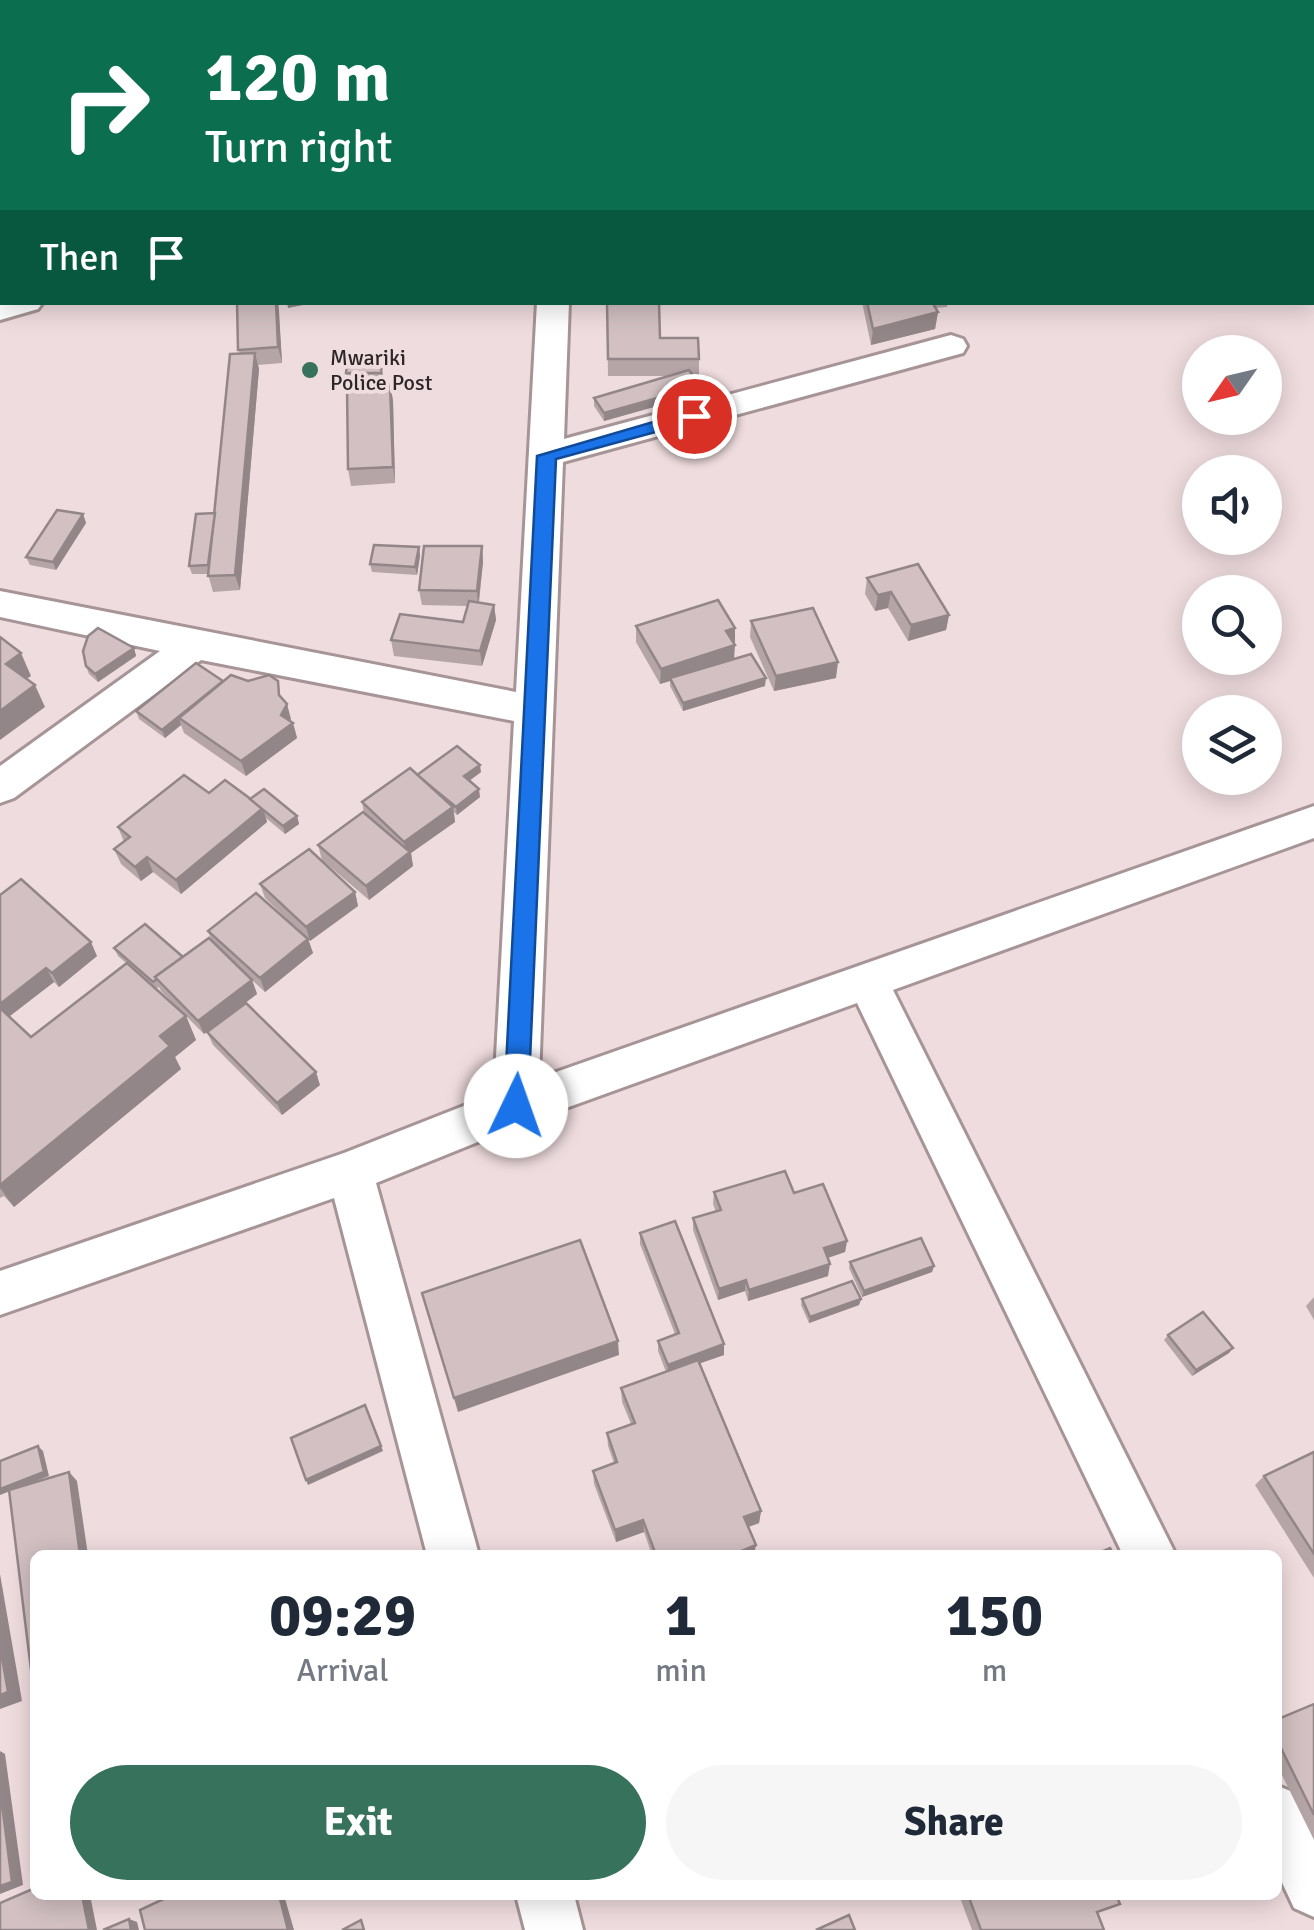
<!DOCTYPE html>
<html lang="en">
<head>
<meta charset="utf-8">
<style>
  body { margin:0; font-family:Signika,sans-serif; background:#f6f6f7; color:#1f2937; height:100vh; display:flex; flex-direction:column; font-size:38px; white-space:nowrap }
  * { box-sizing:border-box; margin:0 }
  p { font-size:32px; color:#747a83 }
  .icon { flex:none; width:55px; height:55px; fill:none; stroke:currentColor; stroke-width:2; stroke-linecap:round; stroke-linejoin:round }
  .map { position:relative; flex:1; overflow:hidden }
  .side { position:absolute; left:30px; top:1550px; width:1252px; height:350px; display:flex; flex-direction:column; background:#fff; border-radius:15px; box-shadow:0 5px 25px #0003 }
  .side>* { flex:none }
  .top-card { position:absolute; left:0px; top:0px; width:1315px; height:305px; box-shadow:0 5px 25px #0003; background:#0b6e4f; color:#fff; overflow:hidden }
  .needle { width:65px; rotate:236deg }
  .tools { position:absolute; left:1182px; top:335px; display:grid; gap:20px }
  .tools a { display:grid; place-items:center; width:100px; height:100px; border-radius:50%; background:#fff; box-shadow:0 5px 25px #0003; font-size:50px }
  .pin { position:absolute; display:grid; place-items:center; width:85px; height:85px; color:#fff; margin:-42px; border:5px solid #fff; border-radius:50%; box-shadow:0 2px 10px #0007 }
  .me { position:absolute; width:110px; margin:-55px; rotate:3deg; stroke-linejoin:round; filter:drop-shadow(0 0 8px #0008) }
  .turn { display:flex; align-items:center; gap:35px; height:210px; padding:0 40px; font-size:45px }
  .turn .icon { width:130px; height:130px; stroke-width:2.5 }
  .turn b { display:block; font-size:70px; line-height:85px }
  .then { display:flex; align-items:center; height:95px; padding:0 40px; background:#0003; gap:20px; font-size:38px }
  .eta { display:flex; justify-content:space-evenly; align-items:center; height:170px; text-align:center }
  .eta b { font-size:60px; font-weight:800; line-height:70px }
  .button { display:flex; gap:20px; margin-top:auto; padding:20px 40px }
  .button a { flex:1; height:115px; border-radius:60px; background:#37725c; color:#fff; font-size:40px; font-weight:800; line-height:115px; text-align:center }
  .button a+a { background:#f6f6f7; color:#1f2937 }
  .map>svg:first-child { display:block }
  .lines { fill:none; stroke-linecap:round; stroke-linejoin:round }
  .street-casing { stroke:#a69496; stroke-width:6 }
  .street { fill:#fff; fill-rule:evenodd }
  .wall { fill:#b5a5a7; fill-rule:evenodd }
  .shaded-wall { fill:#938688 }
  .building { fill:#d2c0c2; stroke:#938688; stroke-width:2.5 }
  .route { fill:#1a73e8; stroke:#114b97; stroke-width:2.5 }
  .poi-dot { fill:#37725c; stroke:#efdcde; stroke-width:4 }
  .labels { text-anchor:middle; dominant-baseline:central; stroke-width:8; stroke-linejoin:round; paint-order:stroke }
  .far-poi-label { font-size:22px; fill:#2d2627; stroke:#efdcde; text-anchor:start }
</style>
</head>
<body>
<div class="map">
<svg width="1314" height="1930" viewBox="0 0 1314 1930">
  <rect width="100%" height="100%" fill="#efdcde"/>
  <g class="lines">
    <!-- street casing -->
    <g class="street-casing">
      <g id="street">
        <path d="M 398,0 L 426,0 L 427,2 L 400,2 Z"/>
        <path d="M 0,299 L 2,302 L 43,302 L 38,309 L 0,320 Z"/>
        <path d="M 537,302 L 569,302 L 564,439 L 951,335 L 963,339 L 967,346 L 963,353 L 563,462 L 539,1078 L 1314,806 L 1314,838 L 893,990 L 1176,1555 L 1123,1555 L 857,1003 L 530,1121 L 376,1183 L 479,1555 L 427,1555 L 334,1198 L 0,1315 L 0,1271 L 344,1153 L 494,1094 L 514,721 L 201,660 L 14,798 L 0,803 L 0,766 L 160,651 L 0,617 L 0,591 L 516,692 Z"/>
        <path d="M 1278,1786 L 1298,1794 L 1314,1827 L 1314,1917 L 1294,1908 L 1278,1874 Z"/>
        <path d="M 516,1895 L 574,1895 L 583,1930 L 525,1930 Z"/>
      </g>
    </g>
    <!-- street -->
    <use href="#street" class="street"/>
  </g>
  <!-- wall -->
  <g class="wall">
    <path d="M 0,51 L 2,53 L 2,107 L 0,105 Z"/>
    <path d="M 237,302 L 278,302 L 282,363 L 258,365 L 259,369 L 240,590 L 213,592 L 208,574 L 192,574 L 189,566 L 214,513 L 239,354 Z"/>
    <path d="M 607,302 L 661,302 L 659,310 L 660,338 L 699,359 L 699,375 L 693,375 L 700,394 L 604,421 L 594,406 L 594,398 L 671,376 L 608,376 Z"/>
    <path d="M 862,302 L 948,302 L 947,307 L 935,308 L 938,312 L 935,329 L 871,345 Z"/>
    <path d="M 383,372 L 383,381 L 347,382 L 346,373 Z"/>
    <path d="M 390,384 L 393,401 L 395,483 L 351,486 L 348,469 Z"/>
    <path d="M 83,514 L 86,523 L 56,570 L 30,565 L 26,557 Z"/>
    <path d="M 482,546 L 483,562 L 479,603 L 494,605 L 496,620 L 482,666 L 394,656 L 391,640 L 463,622 L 467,606 L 422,605 L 419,590 Z"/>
    <path d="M 419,547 L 420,556 L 417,575 L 372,572 L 370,564 Z"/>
    <path d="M 867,578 L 949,615 L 946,630 L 908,641 L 888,608 L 875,611 L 865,594 Z"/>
    <path d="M 751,621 L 836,678 L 774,691 L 750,637 Z"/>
    <path d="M 636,626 L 734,644 L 734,659 L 765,686 L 683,711 L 670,686 L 670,681 L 660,684 L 636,642 Z"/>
    <path d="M 134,648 L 136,656 L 98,682 L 89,674 L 86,666 Z"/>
    <path d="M 223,682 L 282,699 L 287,704 L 290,721 L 293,723 L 297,738 L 246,776 L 184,733 L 181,725 L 165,738 L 139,719 L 136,711 Z"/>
    <path d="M 481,772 L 469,781 L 480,797 L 457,815 L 454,812 L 455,822 L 411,853 L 413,866 L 369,900 L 322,860 L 318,845 L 364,813 L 362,802 L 417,774 Z"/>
    <path d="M 209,793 L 250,799 L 297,816 L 299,824 L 285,834 L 266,818 L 267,822 L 181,894 L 153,872 L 141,881 L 121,864 L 114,849 L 124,842 L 118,827 Z"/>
    <path d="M 260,884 L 355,892 L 358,906 L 310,941 L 265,898 Z"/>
    <path d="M 0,895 L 97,956 L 59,987 L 54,982 L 9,1016 L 31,1037 L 126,963 L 118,956 L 114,948 L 183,957 L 212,942 L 208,931 L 308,939 L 313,953 L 265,992 L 242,971 L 252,980 L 257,994 L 204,1034 L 186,1016 L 196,1040 L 175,1057 L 181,1069 L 14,1207 L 4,1196 L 0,1198 ZM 159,987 L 161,991 L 184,1014 L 156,989 Z"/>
    <path d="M 207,1032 L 320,1085 L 282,1115 L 213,1045 Z"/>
    <path d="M 714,1192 L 794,1193 L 847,1241 L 845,1252 L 828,1258 L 828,1276 L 748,1301 L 745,1291 L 718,1300 L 693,1230 L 693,1218 L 716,1212 L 713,1204 Z"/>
    <path d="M 640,1233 L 724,1355 L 699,1363 L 761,1511 L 759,1523 L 748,1527 L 754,1555 L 652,1555 L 644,1532 L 616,1542 L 594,1484 L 593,1471 L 614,1463 L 608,1446 L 607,1433 L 631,1424 L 622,1402 L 621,1388 L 666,1372 L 658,1351 L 658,1341 L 675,1334 L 640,1244 Z"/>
    <path d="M 850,1262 L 934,1266 L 932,1272 L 862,1297 L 849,1268 Z"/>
    <path d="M 1314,1297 L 1314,1320 L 1306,1306 Z"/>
    <path d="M 802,1299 L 861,1299 L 859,1305 L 809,1323 L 801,1305 Z"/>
    <path d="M 1168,1335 L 1229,1353 L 1192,1376 L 1164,1340 Z"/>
    <path d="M 1314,1452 L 1314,1578 L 1255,1485 L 1264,1476 Z"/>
    <path d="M 1314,1704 L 1314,1840 L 1278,1767 L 1278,1719 Z"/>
    <path d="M 959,1895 L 1116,1895 L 1097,1913 L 1104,1930 L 972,1930 Z"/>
  </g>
  <!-- shaded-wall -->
  <g class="shaded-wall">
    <path d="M 745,0 L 758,0 L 758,2 L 739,2 Z"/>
    <path d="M 799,0 L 819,0 L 799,2 Z"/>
    <path d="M 276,302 L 278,302 L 279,311 L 282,363 L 278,347 Z"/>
    <path d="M 287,302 L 318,302 L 288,308 Z"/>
    <path d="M 938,312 L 935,329 L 871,345 L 873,329 Z"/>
    <path d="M 255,353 L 259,369 L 240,590 L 235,575 Z"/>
    <path d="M 390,384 L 393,401 L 395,483 L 393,467 Z"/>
    <path d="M 700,386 L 700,394 L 604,421 L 604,413 Z"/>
    <path d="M 83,514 L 86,523 L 56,570 L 53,562 Z"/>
    <path d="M 482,546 L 483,562 L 478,607 L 477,591 Z"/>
    <path d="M 419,547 L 420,556 L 417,575 L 415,567 Z"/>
    <path d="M 891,592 L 888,608 L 875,611 L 878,595 Z"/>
    <path d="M 494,605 L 496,620 L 482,666 L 480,651 Z"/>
    <path d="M 949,615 L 946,630 L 908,641 L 911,625 Z"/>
    <path d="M 735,628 L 735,643 L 726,631 Z"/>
    <path d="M 735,645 L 734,660 L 670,678 L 670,681 L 660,684 L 661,669 Z"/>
    <path d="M 134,648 L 136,656 L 98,682 L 95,674 Z"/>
    <path d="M 21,653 L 31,676 L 16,686 L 6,664 Z"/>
    <path d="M 838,662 L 836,678 L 774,691 L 776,676 Z"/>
    <path d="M 766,678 L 765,686 L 683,711 L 683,703 Z"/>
    <path d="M 223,681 L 179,718 L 181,725 L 165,738 L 162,730 Z"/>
    <path d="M 35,685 L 45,707 L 0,740 L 0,711 Z"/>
    <path d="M 287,704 L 291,719 L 286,728 L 293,723 L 297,738 L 246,776 L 241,761 L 281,715 Z"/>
    <path d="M 480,765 L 481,772 L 465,784 L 464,776 Z"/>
    <path d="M 479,789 L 480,797 L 457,815 L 456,807 Z"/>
    <path d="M 453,807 L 455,822 L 411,853 L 413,866 L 369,900 L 366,886 L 406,854 L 404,842 Z"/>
    <path d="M 263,808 L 267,822 L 181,894 L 176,880 Z"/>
    <path d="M 297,816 L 299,824 L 285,834 L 283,826 Z"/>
    <path d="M 147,857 L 153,872 L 141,881 L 135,867 Z"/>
    <path d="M 355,892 L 358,906 L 310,941 L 306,927 Z"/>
    <path d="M 308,939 L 313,953 L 265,992 L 260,978 Z"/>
    <path d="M 91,942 L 97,956 L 59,987 L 52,973 Z"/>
    <path d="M 46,968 L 54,982 L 1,1023 L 0,1004 Z"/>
    <path d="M 252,980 L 257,994 L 204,1034 L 198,1021 Z"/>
    <path d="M 186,1016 L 196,1040 L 175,1057 L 181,1069 L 14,1207 L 0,1188 L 0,1185 L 160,1036 Z"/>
    <path d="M 316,1072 L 320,1085 L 282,1115 L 277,1103 Z"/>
    <path d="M 847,1241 L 845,1252 L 821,1260 L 824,1248 Z"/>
    <path d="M 830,1264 L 828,1276 L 748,1301 L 749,1290 Z"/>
    <path d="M 934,1266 L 932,1272 L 862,1297 L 864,1291 Z"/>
    <path d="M 746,1280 L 745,1291 L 718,1300 L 719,1289 Z"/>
    <path d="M 861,1299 L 859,1305 L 809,1323 L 810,1317 Z"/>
    <path d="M 618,1341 L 619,1355 L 458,1412 L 454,1398 Z"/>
    <path d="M 724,1344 L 724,1355 L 667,1375 L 668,1365 Z"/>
    <path d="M 1233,1348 L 1229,1353 L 1192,1376 L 1196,1370 Z"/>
    <path d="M 365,1405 L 383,1451 L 308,1485 L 306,1480 Z"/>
    <path d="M 38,1446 L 43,1451 L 49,1476 L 0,1495 L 0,1489 Z"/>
    <path d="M 69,1472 L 77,1481 L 88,1555 L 80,1555 Z"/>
    <path d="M 761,1511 L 759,1523 L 743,1529 L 744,1517 Z"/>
    <path d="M 643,1520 L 644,1532 L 616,1542 L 615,1530 Z"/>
    <path d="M 756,1545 L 754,1555 L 732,1555 Z"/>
    <path d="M 0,1574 L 22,1701 L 0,1709 Z"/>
    <path d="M 0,1751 L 5,1754 L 23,1885 L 0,1894 Z"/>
    <path d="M 82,1895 L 90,1895 L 97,1930 L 89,1930 Z"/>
    <path d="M 279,1895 L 284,1895 L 294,1930 L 288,1930 Z"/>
    <path d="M 129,1919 L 137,1922 L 139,1930 L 131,1930 Z"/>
  </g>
  <!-- building -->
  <g class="building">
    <path d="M 135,0 L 151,0 L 155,2 L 139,2 Z"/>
    <path d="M 680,0 L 745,0 L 739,1 L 740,2 L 682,2 Z"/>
    <path d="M 0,51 L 2,53 L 2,83 L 0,84 Z"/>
    <path d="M 237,302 L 276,302 L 278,347 L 238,350 Z"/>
    <path d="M 607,302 L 659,302 L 660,338 L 698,338 L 699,359 L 608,359 Z"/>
    <path d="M 867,302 L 932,302 L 938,312 L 873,329 Z"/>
    <path d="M 255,353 L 235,575 L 208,576 L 230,354 Z"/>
    <path d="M 382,363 L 381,373 L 346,373 L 347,364 Z"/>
    <path d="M 689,370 L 700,386 L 604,413 L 594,398 Z"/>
    <path d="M 390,384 L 393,467 L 348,469 L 347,387 Z"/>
    <path d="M 57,510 L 83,514 L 53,562 L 26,557 Z"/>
    <path d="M 215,513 L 208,565 L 189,566 L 196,514 Z"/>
    <path d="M 374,545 L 419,547 L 415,567 L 370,564 Z"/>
    <path d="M 424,546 L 482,546 L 477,591 L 419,590 Z"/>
    <path d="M 918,564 L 949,615 L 911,625 L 891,592 L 878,595 L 867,578 Z"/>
    <path d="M 718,600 L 735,628 L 726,631 L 735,645 L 661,669 L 636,626 Z"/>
    <path d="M 469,601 L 494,605 L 480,651 L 391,640 L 400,614 L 463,622 Z"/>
    <path d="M 813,608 L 838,662 L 776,676 L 751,621 Z"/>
    <path d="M 98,628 L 134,648 L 95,674 L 86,666 L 83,651 L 88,636 Z"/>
    <path d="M 0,637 L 21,653 L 6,664 L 35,685 L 0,711 Z"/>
    <path d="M 751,654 L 766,678 L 683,703 L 670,678 Z"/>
    <path d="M 196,663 L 223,681 L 162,730 L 136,711 Z"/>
    <path d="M 231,675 L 248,681 L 269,675 L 278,681 L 279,695 L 287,704 L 281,715 L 293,723 L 241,761 L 179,718 Z"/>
    <path d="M 457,746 L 480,765 L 464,776 L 479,789 L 456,807 L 417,775 Z"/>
    <path d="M 410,768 L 453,807 L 404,842 L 362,802 Z"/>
    <path d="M 184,775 L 209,793 L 225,780 L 263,808 L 176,880 L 147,857 L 135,867 L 114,849 L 130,837 L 118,827 Z"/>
    <path d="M 264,789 L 297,816 L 283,826 L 250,799 Z"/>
    <path d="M 363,812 L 410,852 L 366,886 L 318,845 Z"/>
    <path d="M 309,849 L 355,892 L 306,927 L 260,884 Z"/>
    <path d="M 21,879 L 91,942 L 52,973 L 46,968 L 0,1004 L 0,895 Z"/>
    <path d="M 256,893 L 308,939 L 260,978 L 208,931 Z"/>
    <path d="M 145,924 L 183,957 L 155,977 L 157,979 L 153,982 L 114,948 Z"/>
    <path d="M 209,938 L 252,980 L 198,1021 L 155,977 Z"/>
    <path d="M 127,963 L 186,1016 L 160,1036 L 170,1046 L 0,1185 L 0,1008 L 31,1037 Z"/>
    <path d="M 246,1003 L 316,1072 L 277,1103 L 207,1032 Z"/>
    <path d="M 785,1171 L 794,1193 L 823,1184 L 847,1241 L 824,1248 L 830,1264 L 749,1290 L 746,1280 L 719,1289 L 693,1218 L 721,1210 L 714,1192 Z"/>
    <path d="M 675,1221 L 724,1344 L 668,1365 L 658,1341 L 679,1333 L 640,1233 Z"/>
    <path d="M 921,1238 L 934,1266 L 864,1291 L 850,1262 Z"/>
    <path d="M 580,1240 L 618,1341 L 454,1398 L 422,1293 Z"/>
    <path d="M 852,1281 L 861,1299 L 810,1317 L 802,1299 Z"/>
    <path d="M 1203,1312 L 1233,1348 L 1196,1370 L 1168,1335 Z"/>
    <path d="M 698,1360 L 761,1511 L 744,1517 L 756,1545 L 732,1555 L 656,1555 L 643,1520 L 615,1530 L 593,1471 L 617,1462 L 607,1433 L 635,1423 L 621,1388 Z"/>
    <path d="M 365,1405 L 381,1446 L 306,1480 L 291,1438 Z"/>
    <path d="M 38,1446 L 44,1472 L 0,1489 L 0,1461 Z"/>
    <path d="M 1314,1452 L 1314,1554 L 1264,1476 Z"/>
    <path d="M 69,1472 L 80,1555 L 35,1555 L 35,1669 L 31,1670 L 9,1490 Z"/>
    <path d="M 1110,1548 L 1114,1555 L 1094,1555 Z"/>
    <path d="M 0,1646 L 8,1692 L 0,1695 Z"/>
    <path d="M 1314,1704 L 1314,1815 L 1278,1742 L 1278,1719 Z"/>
    <path d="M 0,1789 L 12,1882 L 0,1886 Z"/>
    <path d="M 35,1888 L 35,1895 L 82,1895 L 89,1930 L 0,1930 L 0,1903 Z"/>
    <path d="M 172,1895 L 279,1895 L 288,1930 L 145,1930 L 140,1910 Z"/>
    <path d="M 968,1895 L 1116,1895 L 1120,1904 L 1097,1912 L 1104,1930 L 981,1930 Z"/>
    <path d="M 849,1915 L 855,1930 L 816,1930 Z"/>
    <path d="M 129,1919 L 131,1930 L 103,1930 Z"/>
    <path d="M 361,1920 L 364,1930 L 342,1930 Z"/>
  </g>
  <!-- route -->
  <path class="route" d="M 694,410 L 703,416 L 700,420 L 556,459 L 528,1106 L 516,1116 L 504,1106 L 537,456 Z"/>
  <!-- markers -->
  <circle class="poi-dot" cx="310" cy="370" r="10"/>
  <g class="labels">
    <!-- far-poi labels -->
    <g class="far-poi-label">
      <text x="330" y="357">Mwariki<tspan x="330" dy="25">Police Post</tspan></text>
    </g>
  </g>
</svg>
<div class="tools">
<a><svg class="needle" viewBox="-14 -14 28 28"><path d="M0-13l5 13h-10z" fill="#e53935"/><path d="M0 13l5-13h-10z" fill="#747a83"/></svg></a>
<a><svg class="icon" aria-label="sound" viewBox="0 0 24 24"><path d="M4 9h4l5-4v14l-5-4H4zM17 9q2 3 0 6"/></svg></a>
<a><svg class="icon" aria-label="search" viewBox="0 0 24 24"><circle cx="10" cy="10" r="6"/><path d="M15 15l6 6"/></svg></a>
<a><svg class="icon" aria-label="layers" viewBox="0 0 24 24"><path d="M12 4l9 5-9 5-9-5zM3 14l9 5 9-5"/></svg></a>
</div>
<div class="pin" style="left:694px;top:416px;background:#d93025"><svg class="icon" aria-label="arrive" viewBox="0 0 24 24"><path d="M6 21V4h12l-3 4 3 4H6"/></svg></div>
<svg class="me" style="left:516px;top:1106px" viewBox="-20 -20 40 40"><circle r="19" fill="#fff"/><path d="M0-13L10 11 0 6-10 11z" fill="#1a73e8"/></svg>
<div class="top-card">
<div class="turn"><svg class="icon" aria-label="right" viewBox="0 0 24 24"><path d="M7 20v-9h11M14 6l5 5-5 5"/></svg><div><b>120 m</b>Turn right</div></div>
<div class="then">Then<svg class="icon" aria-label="arrive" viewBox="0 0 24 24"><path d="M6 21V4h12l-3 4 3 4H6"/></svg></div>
</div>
<section class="side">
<div class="eta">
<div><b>09:29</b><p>Arrival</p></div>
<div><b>1</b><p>min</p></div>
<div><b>150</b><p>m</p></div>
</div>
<div class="button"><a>Exit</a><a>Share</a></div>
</section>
</div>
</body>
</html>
